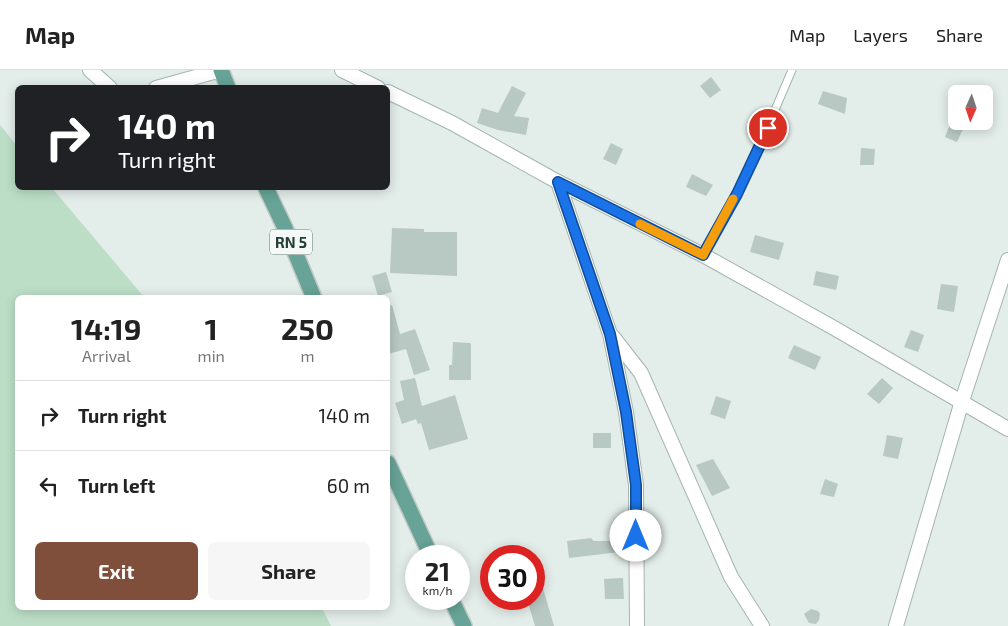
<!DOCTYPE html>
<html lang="en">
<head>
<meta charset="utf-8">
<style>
  body { margin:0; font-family:"Exo 2",sans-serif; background:#f6f6f6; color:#222; height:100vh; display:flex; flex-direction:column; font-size:19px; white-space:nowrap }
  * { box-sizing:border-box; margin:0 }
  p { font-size:16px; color:#767676 }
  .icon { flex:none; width:28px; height:28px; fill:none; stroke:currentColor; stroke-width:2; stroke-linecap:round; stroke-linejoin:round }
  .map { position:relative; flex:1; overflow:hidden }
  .panel { position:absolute; left:15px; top:225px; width:375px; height:315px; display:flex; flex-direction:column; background:#fff; border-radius:8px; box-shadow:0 2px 12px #0003 }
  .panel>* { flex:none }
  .banner { position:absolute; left:15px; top:15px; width:375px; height:105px; border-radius:8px; box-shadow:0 2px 12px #0003; background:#202124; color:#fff; overflow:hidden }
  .needle { width:32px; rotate:183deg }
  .controls { position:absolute; left:948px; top:15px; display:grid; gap:10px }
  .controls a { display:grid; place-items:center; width:45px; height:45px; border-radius:8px; background:#fff; box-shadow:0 2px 12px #0003; font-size:25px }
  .speed { position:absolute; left:405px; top:475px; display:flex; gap:10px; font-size:25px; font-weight:700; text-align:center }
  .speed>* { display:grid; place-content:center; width:65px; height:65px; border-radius:50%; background:#fff; box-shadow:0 2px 12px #0003; line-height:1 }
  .speed small { font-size:12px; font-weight:400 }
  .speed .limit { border:8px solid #d22; background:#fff; color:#111 }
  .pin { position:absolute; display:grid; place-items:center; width:42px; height:42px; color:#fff; margin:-21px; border:2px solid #fff; border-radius:50%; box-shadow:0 1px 5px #0007 }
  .me { position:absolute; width:55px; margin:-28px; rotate:0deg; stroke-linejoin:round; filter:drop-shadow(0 0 4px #0008) }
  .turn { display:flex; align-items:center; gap:18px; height:105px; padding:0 20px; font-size:22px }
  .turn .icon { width:65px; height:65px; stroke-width:2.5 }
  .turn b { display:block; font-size:35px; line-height:42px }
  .eta { display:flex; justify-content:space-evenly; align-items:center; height:85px; text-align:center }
  .eta b { font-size:30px; font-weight:700; line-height:35px }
  .cta { display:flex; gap:10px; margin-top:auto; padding:10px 20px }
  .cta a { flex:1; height:58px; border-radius:8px; background:#804f3b; color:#fff; font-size:20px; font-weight:700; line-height:58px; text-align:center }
  .cta a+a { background:#f6f6f6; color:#222 }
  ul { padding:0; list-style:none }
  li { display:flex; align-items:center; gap:15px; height:70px; padding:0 20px; border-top:1px solid #e0e0e0 }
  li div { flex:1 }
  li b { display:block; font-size:19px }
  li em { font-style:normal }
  header { display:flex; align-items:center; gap:30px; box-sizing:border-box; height:70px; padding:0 25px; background:#fff; border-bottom:1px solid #e0e0e0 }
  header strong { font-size:24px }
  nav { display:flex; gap:28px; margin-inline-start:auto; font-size:18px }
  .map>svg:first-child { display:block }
  .green { fill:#bcdec7 }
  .building { fill:#b8c8c2 }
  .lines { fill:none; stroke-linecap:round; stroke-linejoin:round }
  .service-casing { stroke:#a5b5b0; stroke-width:9 }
  .minor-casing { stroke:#a5b5b0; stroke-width:16 }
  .primary-casing { stroke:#c1c9c7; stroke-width:18 }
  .service { stroke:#fff; stroke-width:7 }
  .minor { stroke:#fff; stroke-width:14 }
  .primary { stroke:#67a396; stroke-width:15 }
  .route-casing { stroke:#114b97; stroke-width:12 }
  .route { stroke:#1a73e8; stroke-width:9 }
  .slow { stroke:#f59e0b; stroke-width:9 }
  .labels { text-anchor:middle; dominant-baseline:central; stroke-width:4.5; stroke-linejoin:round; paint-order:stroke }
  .shield { fill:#f4f9f7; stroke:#617771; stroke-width:1 }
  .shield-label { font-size:15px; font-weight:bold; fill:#223f38 }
</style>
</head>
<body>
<header>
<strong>Map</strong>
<nav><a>Map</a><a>Layers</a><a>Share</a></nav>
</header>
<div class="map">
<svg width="1008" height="556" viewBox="0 0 1008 556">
  <rect width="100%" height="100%" fill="#e3ede9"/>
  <!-- green -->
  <path class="green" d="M 0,55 L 17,76 L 18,118 L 52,118 L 144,227 L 18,228 L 18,538 L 322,538 L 331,556 L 0,556 Z"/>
  <!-- building -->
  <g class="building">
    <path d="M 711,7 L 721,20 L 710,28 L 700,16 Z"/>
    <path d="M 512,16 L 526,23 L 514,46 L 529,48 L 526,65 L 498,60 L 477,53 L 482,38 L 498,43 Z"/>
    <path d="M 823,21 L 847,28 L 845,44 L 818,34 Z"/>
    <path d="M 950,54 L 963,59 L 957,72 L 945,67 Z"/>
    <path d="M 611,73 L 623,79 L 616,95 L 603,89 Z"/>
    <path d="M 861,78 L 875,79 L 874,95 L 860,95 Z"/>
    <path d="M 692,104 L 713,115 L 706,126 L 686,117 Z"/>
    <path d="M 392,158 L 424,159 L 424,162 L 457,162 L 457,206 L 390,203 Z"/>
    <path d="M 755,165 L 784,173 L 779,190 L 750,182 Z"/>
    <path d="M 816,201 L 839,206 L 836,220 L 813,215 Z"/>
    <path d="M 386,202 L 392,222 L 378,226 L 372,206 Z"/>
    <path d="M 941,214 L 958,216 L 954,242 L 937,239 Z"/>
    <path d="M 392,235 L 400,264 L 415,259 L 430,300 L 414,305 L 406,279 L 388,284 L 388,236 Z"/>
    <path d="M 911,260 L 924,265 L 918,282 L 904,277 Z"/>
    <path d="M 453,272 L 470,273 L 471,274 L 471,310 L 449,310 L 449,295 L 452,295 Z"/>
    <path d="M 794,275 L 821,287 L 815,300 L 788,288 Z"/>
    <path d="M 415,308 L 422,336 L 455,325 L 468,369 L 429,380 L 421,353 L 418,354 L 416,349 L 402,354 L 395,333 L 404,330 L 400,311 Z"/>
    <path d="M 882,308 L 893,318 L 879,334 L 867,324 Z"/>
    <path d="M 716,326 L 731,331 L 725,349 L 710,344 Z"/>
    <rect x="593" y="363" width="18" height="15"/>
    <path d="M 887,365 L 903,368 L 898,389 L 883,386 Z"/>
    <path d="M 713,389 L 730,418 L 712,426 L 696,395 Z"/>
    <path d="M 825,409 L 838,414 L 834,427 L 820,424 Z"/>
    <path d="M 591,468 L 594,471 L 628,471 L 628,481 L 569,488 L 567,471 Z"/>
    <path d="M 538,501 L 554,556 L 535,556 L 527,529 L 534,529 L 534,502 Z"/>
    <path d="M 623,508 L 624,529 L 605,529 L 604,509 Z"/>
    <path d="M 811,539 L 818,541 L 820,544 L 819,550 L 816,554 L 809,553 L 804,544 Z"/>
  </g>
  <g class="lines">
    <!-- service casing -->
    <g class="service-casing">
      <path id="service" d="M 703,185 L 737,124 L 760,75 L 792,0"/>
    </g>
    <!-- minor casing -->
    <g class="minor-casing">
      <g id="minor">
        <path d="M 90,0 L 110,18"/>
        <path d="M 342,0 L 378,18"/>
        <path d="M 156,18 L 221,0"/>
        <path d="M 388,22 L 452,53 L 558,112 L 703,185 L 834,258 L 1008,359"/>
        <path d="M 558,112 L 610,264 L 626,342 L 636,415 L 637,556"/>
        <path d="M 613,267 L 641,303 L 731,507 L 762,556"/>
        <path d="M 896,556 L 962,331 L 1008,190"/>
      </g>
    </g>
    <!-- primary casing -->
    <g class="primary-casing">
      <g id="primary">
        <path d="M 221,0 L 228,18"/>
        <path d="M 266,118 L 285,158 L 314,228"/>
        <path d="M 388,393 L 431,486"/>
        <path d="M 451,529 L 464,556"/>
      </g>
    </g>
    <!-- service -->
    <use href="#service" class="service"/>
    <!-- minor -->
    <use href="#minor" class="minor"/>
    <!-- primary -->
    <use href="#primary" class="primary"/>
  </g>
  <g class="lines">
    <!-- route casing -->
    <g class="route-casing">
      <path id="route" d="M 636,466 L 636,415 L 626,342 L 610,264 L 558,112 L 703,185 L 737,124 L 768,58"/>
    </g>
    <!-- route -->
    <use href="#route" class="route"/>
    <!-- slow -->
    <path class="slow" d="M 640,154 L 703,185 L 733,129"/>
  </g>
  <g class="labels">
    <!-- shield labels -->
    <rect class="shield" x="270" y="159.5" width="42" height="25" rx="4"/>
    <g class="shield-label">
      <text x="291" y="172">RN 5</text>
    </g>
  </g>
</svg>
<div class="controls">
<a><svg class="needle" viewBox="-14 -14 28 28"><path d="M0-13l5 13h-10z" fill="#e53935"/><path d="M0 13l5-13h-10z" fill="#767676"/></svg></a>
</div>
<div class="speed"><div>21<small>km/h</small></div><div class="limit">30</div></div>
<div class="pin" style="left:768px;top:58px;background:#d93025"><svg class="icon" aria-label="arrive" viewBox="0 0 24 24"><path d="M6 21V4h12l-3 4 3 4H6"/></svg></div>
<svg class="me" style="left:636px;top:466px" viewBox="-20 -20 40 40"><circle r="19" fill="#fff"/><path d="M0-13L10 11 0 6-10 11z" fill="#1a73e8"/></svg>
<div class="banner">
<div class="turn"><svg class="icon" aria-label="right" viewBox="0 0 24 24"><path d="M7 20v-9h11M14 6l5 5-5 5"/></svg><div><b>140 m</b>Turn right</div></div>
</div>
<section class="panel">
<div class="eta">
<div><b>14:19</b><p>Arrival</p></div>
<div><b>1</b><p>min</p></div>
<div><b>250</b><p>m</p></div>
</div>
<ul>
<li><svg class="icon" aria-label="right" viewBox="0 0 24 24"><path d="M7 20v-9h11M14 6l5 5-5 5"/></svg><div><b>Turn right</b></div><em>140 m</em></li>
<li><svg class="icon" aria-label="left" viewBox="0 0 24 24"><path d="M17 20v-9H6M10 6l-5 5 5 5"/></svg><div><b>Turn left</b></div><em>60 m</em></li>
</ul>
<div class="cta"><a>Exit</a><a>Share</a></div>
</section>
</div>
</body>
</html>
